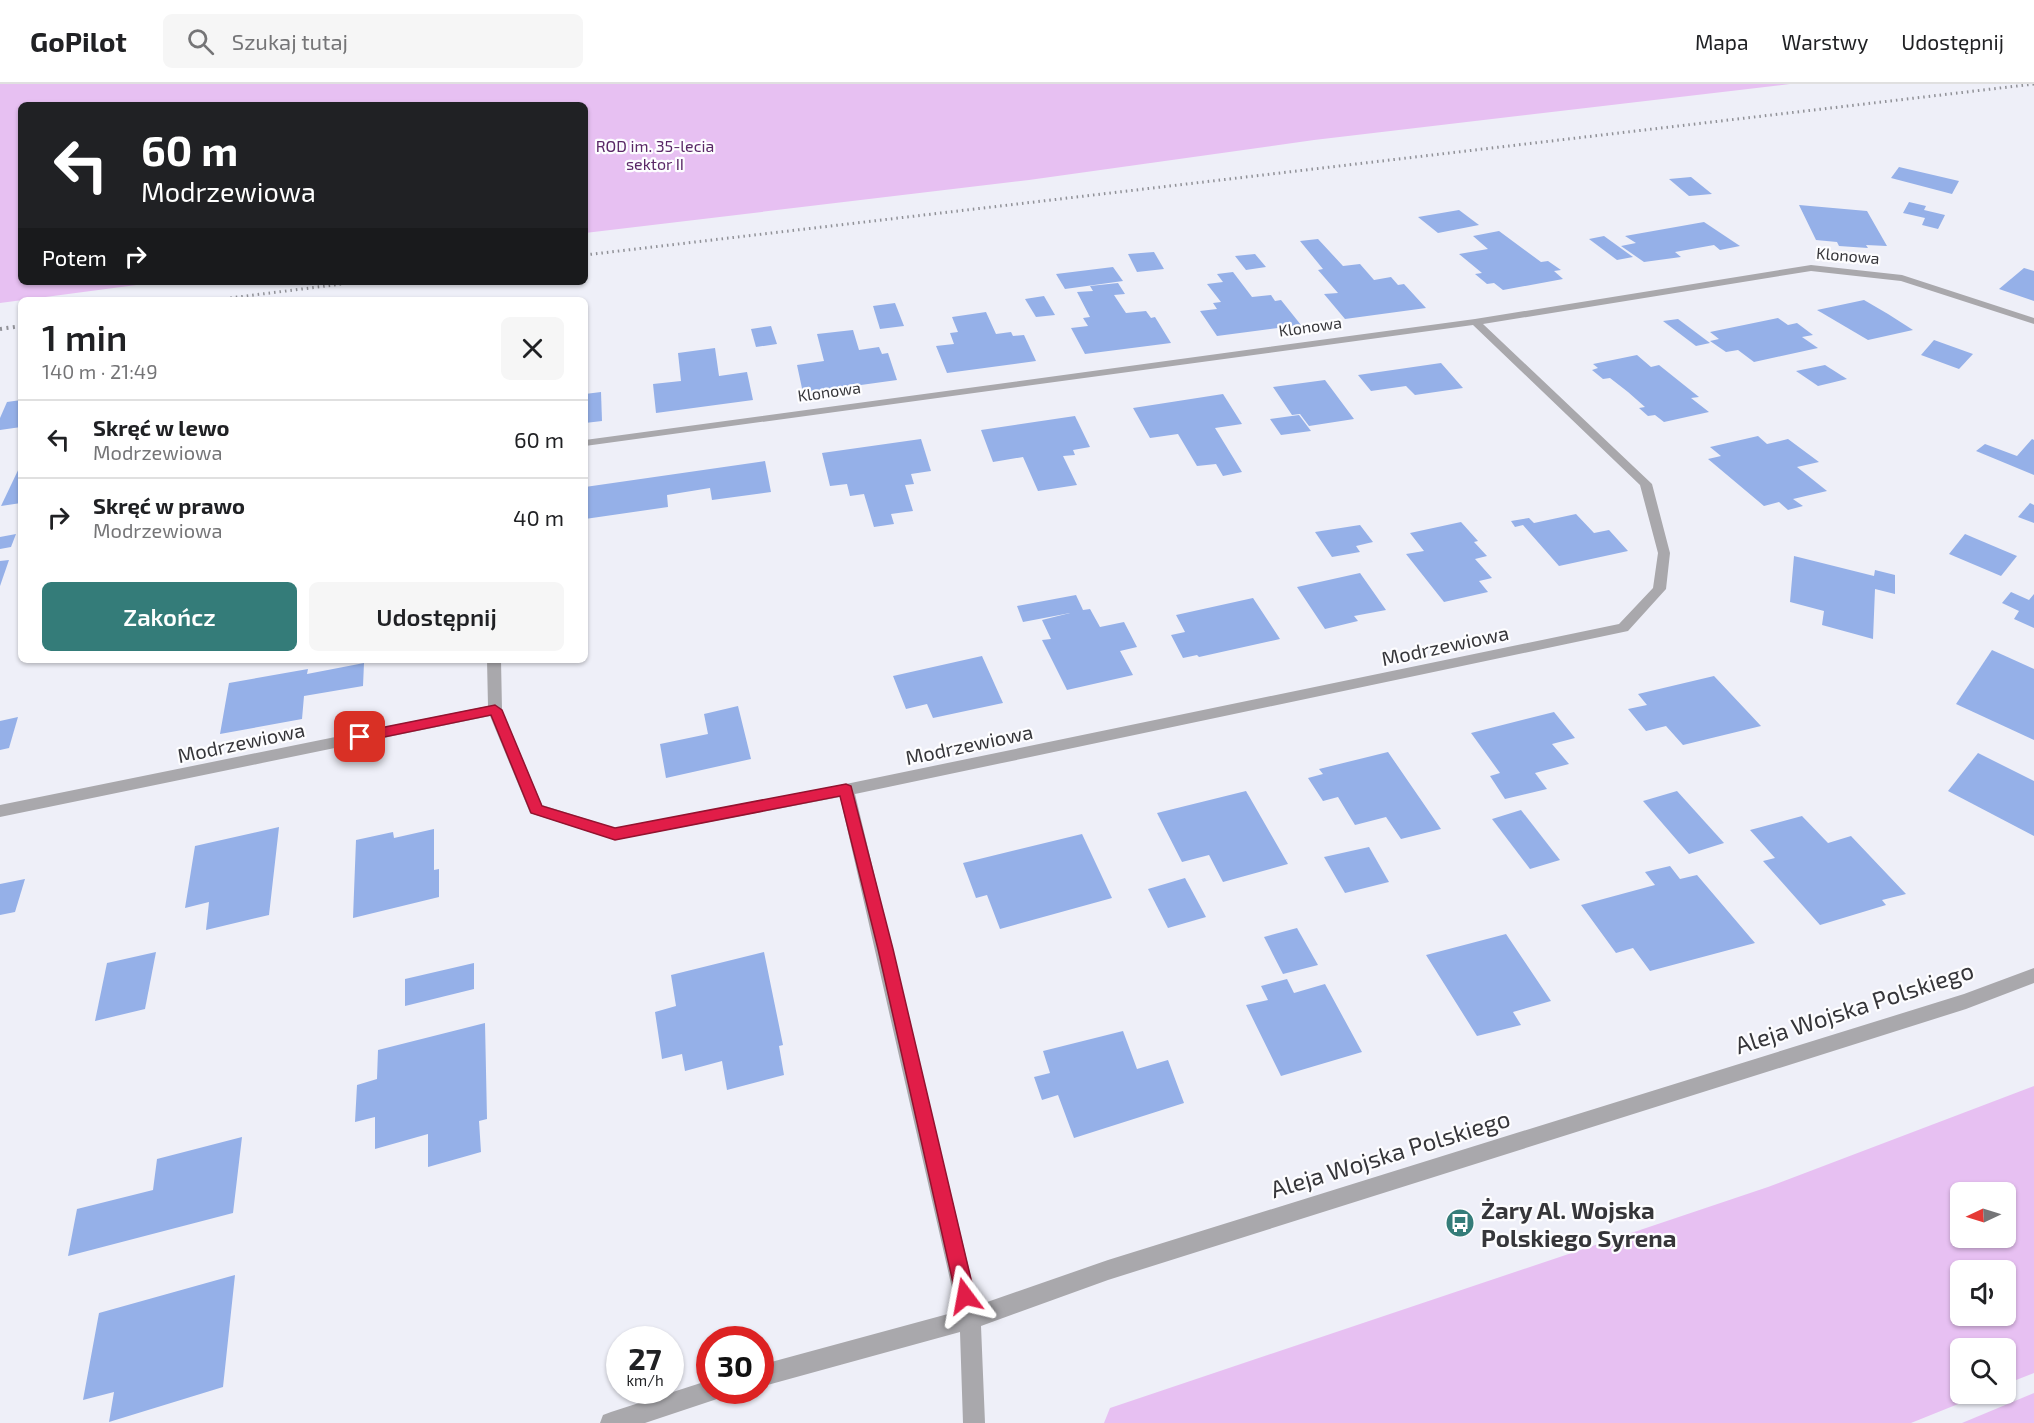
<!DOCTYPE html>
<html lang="pl">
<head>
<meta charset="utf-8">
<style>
  body { margin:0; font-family:"Exo 2",sans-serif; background:#f6f6f6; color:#202124; height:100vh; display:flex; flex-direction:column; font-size:22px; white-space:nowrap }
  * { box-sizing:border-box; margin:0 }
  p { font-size:20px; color:#757577 }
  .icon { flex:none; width:33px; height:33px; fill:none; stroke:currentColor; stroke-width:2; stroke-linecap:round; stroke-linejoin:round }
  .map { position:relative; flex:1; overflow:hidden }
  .side { position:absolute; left:18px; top:213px; width:570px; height:366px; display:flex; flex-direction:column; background:#fff; border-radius:9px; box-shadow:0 2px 4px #0004 }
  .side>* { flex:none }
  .guide { position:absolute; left:18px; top:18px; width:570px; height:183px; border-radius:9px; box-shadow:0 2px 4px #0004; background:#202124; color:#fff; overflow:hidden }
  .needle { width:39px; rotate:266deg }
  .buttons { position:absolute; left:1950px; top:1098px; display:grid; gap:12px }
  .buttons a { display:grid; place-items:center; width:66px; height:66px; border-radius:9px; background:#fff; box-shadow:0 2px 4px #0004; font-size:30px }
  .speed { position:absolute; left:606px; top:1242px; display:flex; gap:12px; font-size:30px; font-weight:700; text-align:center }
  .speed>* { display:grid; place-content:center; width:78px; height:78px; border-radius:50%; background:#fff; box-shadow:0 2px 4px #0004; line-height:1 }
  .speed small { font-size:15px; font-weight:400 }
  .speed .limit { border:9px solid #d22; background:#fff; color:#111 }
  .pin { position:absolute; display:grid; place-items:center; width:51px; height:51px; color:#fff; margin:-26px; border-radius:12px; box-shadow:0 3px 9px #0006 }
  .me { position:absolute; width:66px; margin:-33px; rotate:347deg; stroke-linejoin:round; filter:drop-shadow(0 0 4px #0008) }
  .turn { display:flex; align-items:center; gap:21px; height:126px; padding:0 24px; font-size:27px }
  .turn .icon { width:78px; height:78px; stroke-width:2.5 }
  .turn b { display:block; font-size:42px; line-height:51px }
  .then { display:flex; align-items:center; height:57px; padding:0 24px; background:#0003; gap:12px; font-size:22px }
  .round { display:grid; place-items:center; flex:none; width:63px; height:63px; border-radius:9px; background:#f6f6f6 }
  .summary { display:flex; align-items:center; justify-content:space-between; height:102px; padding:0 24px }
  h1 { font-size:36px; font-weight:600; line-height:45px }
  .primary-button { display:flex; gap:12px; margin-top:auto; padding:12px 24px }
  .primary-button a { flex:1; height:69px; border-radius:9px; background:#347c79; color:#fff; font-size:24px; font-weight:600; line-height:69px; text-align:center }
  .primary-button a+a { background:#f6f6f6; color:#202124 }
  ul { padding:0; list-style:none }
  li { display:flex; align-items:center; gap:18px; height:78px; padding:0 24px; border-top:2px solid #e0e0e0 }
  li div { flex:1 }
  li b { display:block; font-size:22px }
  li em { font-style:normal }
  header { display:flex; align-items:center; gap:36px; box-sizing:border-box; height:84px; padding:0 30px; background:#fff; border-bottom:2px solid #e0e0e0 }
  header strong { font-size:28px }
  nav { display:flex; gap:33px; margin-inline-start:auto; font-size:21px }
  .search { width:420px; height:54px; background:#f6f6f6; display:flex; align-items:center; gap:15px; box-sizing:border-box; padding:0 21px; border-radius:9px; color:#757577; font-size:22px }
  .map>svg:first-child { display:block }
  .green { fill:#e7c0f2; fill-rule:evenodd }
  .building { fill:#95b0e8 }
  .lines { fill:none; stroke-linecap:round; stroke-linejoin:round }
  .minor { fill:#a9a8ac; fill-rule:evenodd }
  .tertiary { fill:#a9a8ac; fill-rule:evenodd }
  .rail-far1 { stroke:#909197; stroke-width:3; stroke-dasharray:1.5 4; stroke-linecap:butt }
  .rail { stroke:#909197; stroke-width:4; stroke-dasharray:2 4.5; stroke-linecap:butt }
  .route { fill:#e11d48; stroke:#92132f; stroke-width:1.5 }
  .labels { text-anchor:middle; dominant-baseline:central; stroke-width:4.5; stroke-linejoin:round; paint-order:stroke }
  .far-park-label { font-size:16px; fill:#5a2867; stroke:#fdfdff }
  .far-street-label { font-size:16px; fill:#36363a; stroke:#fdfdff }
  .street-label { font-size:20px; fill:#36363a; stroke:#fdfdff }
  .near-street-label { font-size:24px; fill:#36363a; stroke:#fdfdff }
  .near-poi-label { font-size:24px; font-weight:bold; fill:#36363a; stroke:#fdfdff; text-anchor:start }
</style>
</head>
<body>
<header>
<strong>GoPilot</strong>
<div class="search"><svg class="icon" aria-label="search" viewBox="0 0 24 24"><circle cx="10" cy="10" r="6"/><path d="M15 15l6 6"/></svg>Szukaj tutaj</div>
<nav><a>Mapa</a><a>Warstwy</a><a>Udostępnij</a></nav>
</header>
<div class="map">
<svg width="2034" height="1339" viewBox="0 0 2034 1339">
  <rect width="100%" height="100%" fill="#eeeff8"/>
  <!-- green -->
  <g class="green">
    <path d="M 0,0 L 1790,0 L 1314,56 L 1029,96 L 585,149 L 585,21 L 21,21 L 21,198 L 159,198 L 0,219 Z"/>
    <path d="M 2034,1002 L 2034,1289 L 2006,1300 L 2006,1264 L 1960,1264 L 1960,1310 L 1983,1310 L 1911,1339 L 1104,1339 L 1110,1324 L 1768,1103 ZM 1960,1108 L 2006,1108 L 2006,1154 L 1960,1154 ZM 1960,1186 L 2006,1186 L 2006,1232 L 1960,1232 Z"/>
    <path d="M 2034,1309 L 2034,1339 L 1962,1339 Z"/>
  </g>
  <!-- building -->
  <g class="building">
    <path d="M 1899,83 L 1959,97 L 1952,110 L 1891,94 Z"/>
    <path d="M 1691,93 L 1712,110 L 1689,112 L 1669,95 Z"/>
    <path d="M 1909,118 L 1926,122 L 1924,126 L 1945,131 L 1938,145 L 1922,141 L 1925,134 L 1903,129 Z"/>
    <path d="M 1799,121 L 1867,127 L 1887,162 L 1866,161 L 1868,164 L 1839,162 L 1837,158 L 1816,156 Z"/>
    <path d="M 1459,126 L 1479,141 L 1438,149 L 1418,133 Z"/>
    <path d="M 1704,138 L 1740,162 L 1720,166 L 1714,161 L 1675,168 L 1681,173 L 1644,178 L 1621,162 L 1636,159 L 1625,152 Z"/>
    <path d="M 1499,147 L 1541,178 L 1548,177 L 1561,186 L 1554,187 L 1563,195 L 1503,206 L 1494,199 L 1487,200 L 1475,190 L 1482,189 L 1459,170 L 1488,165 L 1473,152 Z"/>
    <path d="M 1604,152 L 1633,173 L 1617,176 L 1589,155 Z"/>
    <path d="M 1318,155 L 1343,182 L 1360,180 L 1374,196 L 1391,193 L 1398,201 L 1404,200 L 1426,224 L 1345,235 L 1324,210 L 1338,209 L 1318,186 L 1323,185 L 1300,157 Z"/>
    <path d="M 1154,168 L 1164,185 L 1137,188 L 1128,170 Z"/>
    <path d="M 1255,170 L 1266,183 L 1246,186 L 1235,172 Z"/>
    <path d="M 1113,183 L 1123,197 L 1065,205 L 1056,190 Z"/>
    <path d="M 2024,184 L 2034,187 L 2034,217 L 1999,205 Z"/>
    <path d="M 1233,188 L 1252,213 L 1271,211 L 1275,217 L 1281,216 L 1301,241 L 1217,252 L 1200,227 L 1217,225 L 1213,219 L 1221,218 L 1207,200 L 1223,198 L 1217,190 Z"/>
    <path d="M 1118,199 L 1125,210 L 1114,211 L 1126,229 L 1146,227 L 1151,234 L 1155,233 L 1171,259 L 1085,270 L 1071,244 L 1088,242 L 1083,234 L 1090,233 L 1077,208 L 1093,207 L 1090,202 Z"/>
    <path d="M 1044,212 L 1055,231 L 1036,233 L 1025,215 Z"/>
    <path d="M 1864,216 L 1888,230 L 1913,246 L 1868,256 L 1817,226 Z"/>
    <path d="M 895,219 L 904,242 L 880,245 L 873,222 Z"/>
    <path d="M 986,228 L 996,250 L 1011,248 L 1013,252 L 1024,251 L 1036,277 L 947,289 L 936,262 L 954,260 L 950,249 L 958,248 L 952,233 Z"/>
    <path d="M 1778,234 L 1788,241 L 1797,239 L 1813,251 L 1802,253 L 1818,264 L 1754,278 L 1738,266 L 1726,268 L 1710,257 L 1719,255 L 1710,248 Z"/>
    <path d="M 1678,235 L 1710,259 L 1696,262 L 1663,237 Z"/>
    <path d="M 771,242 L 777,260 L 756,263 L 751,245 Z"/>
    <path d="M 853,246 L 859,266 L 879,263 L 882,270 L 888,269 L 897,296 L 803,309 L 797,281 L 824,277 L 817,250 Z"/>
    <path d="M 1934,256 L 1973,270 L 1959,285 L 1921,271 Z"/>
    <path d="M 715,264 L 719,292 L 747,288 L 753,316 L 656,329 L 653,300 L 681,297 L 678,269 Z"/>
    <path d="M 1637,271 L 1651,283 L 1659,281 L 1699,313 L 1691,314 L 1709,328 L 1664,338 L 1655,331 L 1648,332 L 1639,324 L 1645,323 L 1628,308 L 1610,294 L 1603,295 L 1592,286 L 1598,284 L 1593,280 Z"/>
    <path d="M 1441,279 L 1463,304 L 1415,311 L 1406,302 L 1371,307 L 1358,291 Z"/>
    <path d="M 1825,281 L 1847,295 L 1818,302 L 1796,287 Z"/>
    <path d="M 1325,296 L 1354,335 L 1309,342 L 1300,330 L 1292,331 L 1273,303 Z"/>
    <path d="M 601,308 L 602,337 L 585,339 L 585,310 Z"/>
    <path d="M 1223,310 L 1242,340 L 1215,344 L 1242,388 L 1223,392 L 1216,380 L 1197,382 L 1178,350 L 1150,354 L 1133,324 Z"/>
    <path d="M 21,316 L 21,343 L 0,346 L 0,334 L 7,318 Z"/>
    <path d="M 1299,331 L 1311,347 L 1281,351 L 1270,335 Z"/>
    <path d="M 1075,332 L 1090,363 L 1073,366 L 1075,371 L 1063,372 L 1077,401 L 1038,407 L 1023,373 L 993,378 L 981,346 Z"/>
    <path d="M 1758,352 L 1767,360 L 1788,355 L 1819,378 L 1797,383 L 1827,407 L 1793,415 L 1803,422 L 1788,426 L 1779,418 L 1764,422 L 1708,375 L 1721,372 L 1710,363 Z"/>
    <path d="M 921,355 L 931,387 L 911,390 L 914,400 L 905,401 L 913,427 L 891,430 L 894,440 L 874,443 L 864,410 L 850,412 L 847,400 L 830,402 L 822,369 Z"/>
    <path d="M 2032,355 L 2034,356 L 2034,391 L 1976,367 L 1985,360 L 2017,372 Z"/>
    <path d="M 765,377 L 771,408 L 712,416 L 710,404 L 667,411 L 668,423 L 585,435 L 585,403 Z"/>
    <path d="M 21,380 L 21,419 L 1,422 Z"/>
    <path d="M 2030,419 L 2034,421 L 2034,439 L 2018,433 Z"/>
    <path d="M 1576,430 L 1594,449 L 1609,446 L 1628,467 L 1559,482 L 1523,441 L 1515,443 L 1511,437 L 1529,434 L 1534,439 Z"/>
    <path d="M 1461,438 L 1478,457 L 1474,458 L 1487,472 L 1475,475 L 1492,494 L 1479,497 L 1488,508 L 1444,518 L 1406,470 L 1424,467 L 1410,449 Z"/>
    <path d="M 1360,441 L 1373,458 L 1356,462 L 1360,468 L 1332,473 L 1315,448 Z"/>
    <path d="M 16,450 L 11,463 L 0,465 L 0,453 Z"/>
    <path d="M 1965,450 L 2017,472 L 2001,492 L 1949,470 Z"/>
    <path d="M 1794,472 L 1874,492 L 1875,486 L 1895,491 L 1895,510 L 1875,505 L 1873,555 L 1822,541 L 1824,527 L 1790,518 Z"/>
    <path d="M 9,476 L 0,502 L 0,477 Z"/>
    <path d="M 1360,489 L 1386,526 L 1354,532 L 1358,537 L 1325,545 L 1297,503 Z"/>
    <path d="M 2011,508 L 2029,516 L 2034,510 L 2034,544 L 2014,535 L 2019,527 L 2002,519 Z"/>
    <path d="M 1076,511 L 1083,526 L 1090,525 L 1100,543 L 1124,538 L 1137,563 L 1120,567 L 1133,591 L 1067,606 L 1042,556 L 1051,555 L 1042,536 L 1070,529 L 1023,538 L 1017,522 Z"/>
    <path d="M 1253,514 L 1280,555 L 1199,573 L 1197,571 L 1183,574 L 1171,551 L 1185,548 L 1176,531 Z"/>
    <path d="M 1992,566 L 2034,585 L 2034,656 L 1956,620 Z"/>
    <path d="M 982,572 L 1003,619 L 933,634 L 927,620 L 906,625 L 893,592 Z"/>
    <path d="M 364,579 L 363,602 L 304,612 L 302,635 L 220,650 L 229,599 L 308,585 L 307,590 Z"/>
    <path d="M 1714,592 L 1761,642 L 1683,661 L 1666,642 L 1646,647 L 1628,625 L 1647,621 L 1638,610 Z"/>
    <path d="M 738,622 L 751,675 L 666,694 L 660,660 L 708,650 L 704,630 Z"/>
    <path d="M 1554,628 L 1575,654 L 1552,660 L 1569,680 L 1535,689 L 1547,705 L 1505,715 L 1490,692 L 1500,689 L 1471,649 Z"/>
    <path d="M 18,633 L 9,664 L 0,666 L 0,637 Z"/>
    <path d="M 1388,668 L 1441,745 L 1401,755 L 1386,733 L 1355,741 L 1338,713 L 1323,717 L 1308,694 L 1323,690 L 1319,685 Z"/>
    <path d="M 1978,669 L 2034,697 L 2034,752 L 1948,707 Z"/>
    <path d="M 1246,707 L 1288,780 L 1223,798 L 1209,771 L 1182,778 L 1157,729 Z"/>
    <path d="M 1677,707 L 1724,759 L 1689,770 L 1643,717 Z"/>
    <path d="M 1521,726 L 1560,776 L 1530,785 L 1492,735 Z"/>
    <path d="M 1802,732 L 1828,759 L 1851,752 L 1906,810 L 1882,816 L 1886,821 L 1820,841 L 1763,777 L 1775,774 L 1750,746 Z"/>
    <path d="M 279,743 L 269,831 L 206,846 L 209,818 L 185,824 L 195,762 Z"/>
    <path d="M 434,745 L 434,786 L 439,785 L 439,813 L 353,834 L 356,756 L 393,748 L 394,754 Z"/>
    <path d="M 1082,750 L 1112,814 L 1000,845 L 987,811 L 976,814 L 963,779 Z"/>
    <path d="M 1369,763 L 1389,798 L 1345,809 L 1324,773 Z"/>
    <path d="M 1670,782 L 1680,795 L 1697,791 L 1755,859 L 1650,887 L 1633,864 L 1616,869 L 1581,821 L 1655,801 L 1645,788 Z"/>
    <path d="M 1185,794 L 1206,833 L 1168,844 L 1148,805 Z"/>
    <path d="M 25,795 L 15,828 L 0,831 L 0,800 Z"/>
    <path d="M 1297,844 L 1318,881 L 1283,890 L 1264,853 Z"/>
    <path d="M 1506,850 L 1551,917 L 1513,928 L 1521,941 L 1477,952 L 1426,871 Z"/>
    <path d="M 156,868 L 145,925 L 95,937 L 107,879 Z"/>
    <path d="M 764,868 L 783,961 L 779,962 L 784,991 L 727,1006 L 722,977 L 685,987 L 682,970 L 662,975 L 655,928 L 676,922 L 671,891 Z"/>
    <path d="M 474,879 L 474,905 L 405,922 L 405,895 Z"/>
    <path d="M 1287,895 L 1294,909 L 1325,900 L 1362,968 L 1281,992 L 1246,921 L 1268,916 L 1261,902 Z"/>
    <path d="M 485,939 L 487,1035 L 479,1037 L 481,1068 L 428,1083 L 428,1050 L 375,1065 L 375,1033 L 355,1038 L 357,1001 L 377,995 L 378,966 Z"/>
    <path d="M 1123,947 L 1137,985 L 1168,976 L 1184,1019 L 1074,1054 L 1058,1011 L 1042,1016 L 1034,993 L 1050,989 L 1043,967 Z"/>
    <path d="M 242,1053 L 233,1129 L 68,1172 L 77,1125 L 153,1106 L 157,1075 Z"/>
    <path d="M 235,1191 L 223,1303 L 109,1338 L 114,1308 L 83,1316 L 99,1229 Z"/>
  </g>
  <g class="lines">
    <!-- minor -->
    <path class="minor" d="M 1811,181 L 1902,191 L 2034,234 L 2034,240 L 1901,197 L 1811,187 L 1483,240 L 1652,400 L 1670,469 L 1666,505 L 1628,547 L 855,710 L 981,1235 L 977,1242 L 970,1246 L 963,1242 L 959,1235 L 840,713 L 615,756 L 530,729 L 490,632 L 0,733 L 0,721 L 488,622 L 487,576 L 501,576 L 502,626 L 542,721 L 615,744 L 846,700 L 1619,540 L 1653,504 L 1658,469 L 1640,401 L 1473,241 L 585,362 L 585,356 L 1475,235 Z"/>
    <!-- tertiary -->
    <g class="tertiary">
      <path d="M 2034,884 L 2034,899 L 1966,925 L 1108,1196 L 981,1242 L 985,1339 L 963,1339 L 960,1248 L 760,1303 L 760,1281 L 970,1224 L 1108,1176 L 1964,910 Z"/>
      <path d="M 710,1296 L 710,1306 L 723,1306 L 720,1314 L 645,1339 L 600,1339 L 603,1331 L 611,1328 Z"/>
    </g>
    <!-- rail-far1 -->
    <g class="rail-far1">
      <path d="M 585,171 L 2034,0"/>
      <path d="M 214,216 L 358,198"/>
    </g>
    <!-- rail -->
    <path class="rail" d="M 0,245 L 21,242"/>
  </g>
  <!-- route -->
  <path class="route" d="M 495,621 L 502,626 L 542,722 L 615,744 L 846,700 L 851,702 L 893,865 L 975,1212 L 972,1219 L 965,1222 L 958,1219 L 956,1212 L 878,865 L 840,712 L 615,756 L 531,729 L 491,631 L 360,658 L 353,653 L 360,648 Z"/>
  <!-- icons -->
  <defs>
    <g id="bus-disc" transform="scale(1.5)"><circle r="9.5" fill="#347c79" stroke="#fdfdff"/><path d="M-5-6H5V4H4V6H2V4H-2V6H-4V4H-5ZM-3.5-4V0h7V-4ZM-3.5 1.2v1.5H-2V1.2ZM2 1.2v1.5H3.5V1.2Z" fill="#fff"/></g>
  </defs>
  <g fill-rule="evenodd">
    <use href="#bus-disc" x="1460" y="1139"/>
  </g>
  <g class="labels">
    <!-- far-park labels -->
    <g class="far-park-label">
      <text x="655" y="61">ROD im. 35-lecia<tspan x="655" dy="18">sektor II</tspan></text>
    </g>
    <!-- far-street labels -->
    <g class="far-street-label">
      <text transform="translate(1848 171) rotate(5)">Klonowa</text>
      <text transform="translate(1310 242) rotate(-8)">Klonowa</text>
      <text transform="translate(829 307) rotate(-8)">Klonowa</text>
    </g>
    <!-- street labels -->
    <g class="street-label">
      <text transform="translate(1445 561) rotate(-12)">Modrzewiowa</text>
      <text transform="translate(241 658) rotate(-12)">Modrzewiowa</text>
      <text transform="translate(969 660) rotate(-12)">Modrzewiowa</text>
    </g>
    <!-- near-street labels -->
    <g class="near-street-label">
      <text transform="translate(1854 923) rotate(-18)">Aleja Wojska Polskiego</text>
      <text transform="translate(1390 1069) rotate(-17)">Aleja Wojska Polskiego</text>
    </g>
    <!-- near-poi labels -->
    <g class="near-poi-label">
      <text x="1481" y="1125">Żary Al. Wojska<tspan x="1481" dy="28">Polskiego Syrena</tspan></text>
    </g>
  </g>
</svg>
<div class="buttons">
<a><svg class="needle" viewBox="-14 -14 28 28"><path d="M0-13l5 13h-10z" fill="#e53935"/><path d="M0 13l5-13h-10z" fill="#757577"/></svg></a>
<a><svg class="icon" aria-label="sound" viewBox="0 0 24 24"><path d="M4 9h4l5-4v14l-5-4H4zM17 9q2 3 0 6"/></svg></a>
<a><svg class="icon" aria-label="search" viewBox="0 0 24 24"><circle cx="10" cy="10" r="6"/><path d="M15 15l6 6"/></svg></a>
</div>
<div class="speed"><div>27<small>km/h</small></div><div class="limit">30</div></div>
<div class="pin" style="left:360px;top:653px;background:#d93025"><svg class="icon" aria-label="arrive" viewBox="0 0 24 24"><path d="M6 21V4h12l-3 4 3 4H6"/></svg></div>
<svg class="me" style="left:965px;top:1212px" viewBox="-20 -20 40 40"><path d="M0-17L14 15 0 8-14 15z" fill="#e11d48" stroke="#fff" stroke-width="4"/></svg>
<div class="guide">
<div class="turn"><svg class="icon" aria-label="left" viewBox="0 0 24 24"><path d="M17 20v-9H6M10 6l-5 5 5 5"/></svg><div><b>60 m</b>Modrzewiowa</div></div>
<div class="then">Potem<svg class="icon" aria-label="right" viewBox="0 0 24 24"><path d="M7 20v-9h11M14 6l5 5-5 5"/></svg></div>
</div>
<section class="side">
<div class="summary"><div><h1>1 min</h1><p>140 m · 21:49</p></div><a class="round"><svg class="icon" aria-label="close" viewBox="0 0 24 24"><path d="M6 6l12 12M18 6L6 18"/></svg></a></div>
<ul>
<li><svg class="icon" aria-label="left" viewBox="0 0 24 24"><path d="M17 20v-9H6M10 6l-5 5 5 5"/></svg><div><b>Skręć w lewo</b><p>Modrzewiowa</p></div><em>60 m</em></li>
<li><svg class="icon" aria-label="right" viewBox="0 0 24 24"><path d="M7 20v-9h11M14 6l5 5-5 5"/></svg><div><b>Skręć w prawo</b><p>Modrzewiowa</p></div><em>40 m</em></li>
</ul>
<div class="primary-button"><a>Zakończ</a><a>Udostępnij</a></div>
</section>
</div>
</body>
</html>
